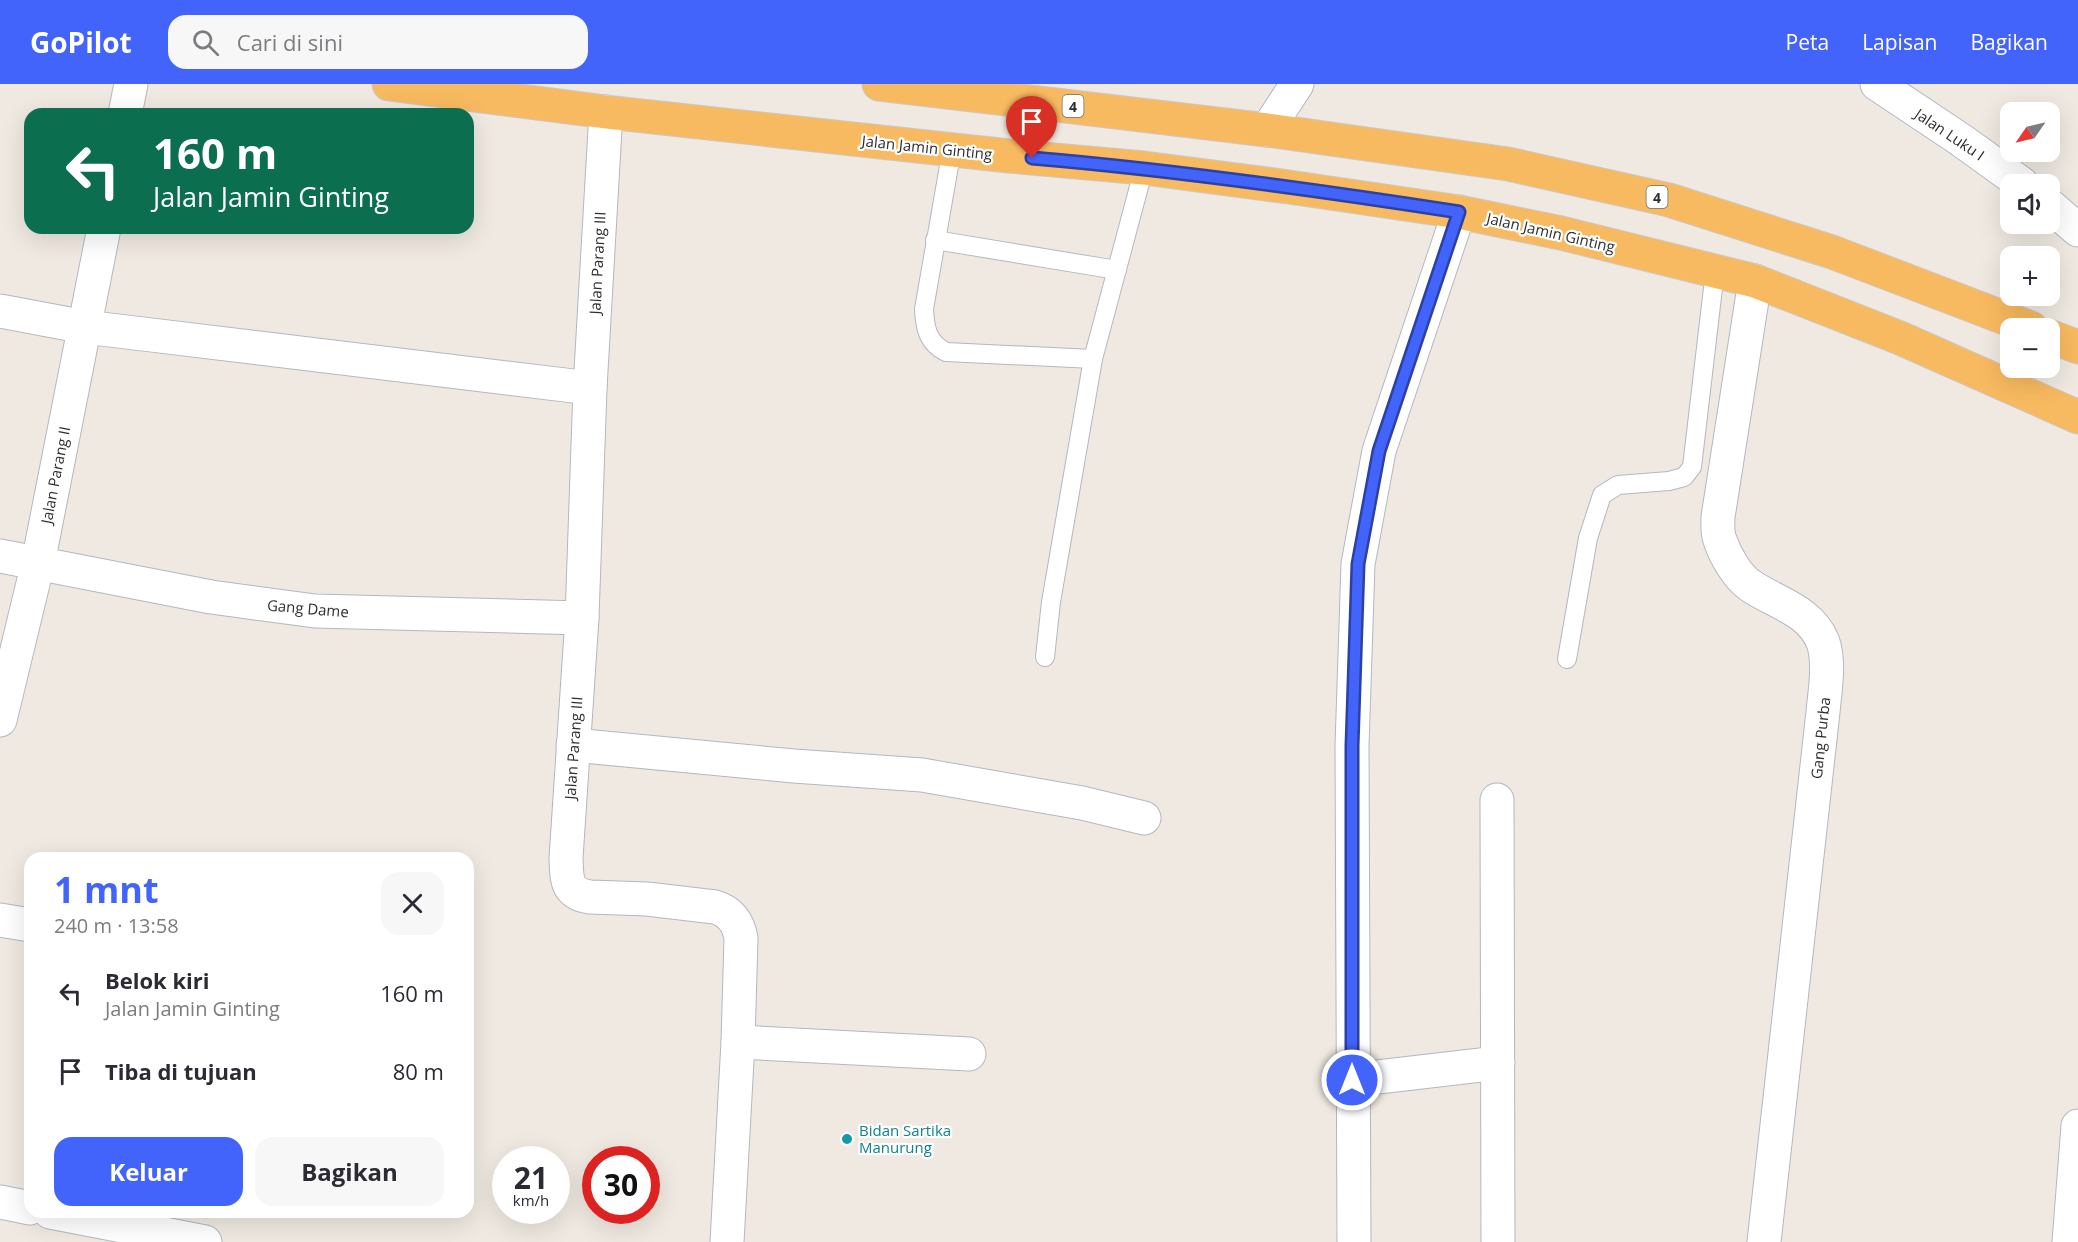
<!DOCTYPE html>
<html lang="id">
<head>
<meta charset="utf-8">
<style>
  body { margin:0; font-family:"Open Sans",sans-serif; background:#f7f7f7; color:#2b2b33; height:100vh; display:flex; flex-direction:column; font-size:22px; white-space:nowrap }
  * { box-sizing:border-box; margin:0 }
  p { font-size:20px; color:#7c7c81 }
  .icon { flex:none; width:33px; height:33px; fill:none; stroke:currentColor; stroke-width:2; stroke-linecap:round; stroke-linejoin:round }
  .map { position:relative; flex:1; overflow:hidden }
  .panel { position:absolute; left:24px; top:768px; width:450px; height:366px; display:flex; flex-direction:column; background:#fff; border-radius:18px; box-shadow:0 6px 24px #0002 }
  .panel>* { flex:none }
  .guide { position:absolute; left:24px; top:24px; width:450px; height:126px; border-radius:18px; box-shadow:0 6px 24px #0002; background:#0b6e4f; color:#fff; overflow:hidden }
  .needle { width:39px; rotate:236deg }
  .tools { position:absolute; left:2000px; top:18px; display:grid; gap:12px }
  .tools a { display:grid; place-items:center; width:60px; height:60px; border-radius:12px; background:#fff; box-shadow:0 6px 24px #0002; font-size:30px }
  .speed { position:absolute; left:492px; top:1062px; display:flex; gap:12px; font-size:30px; font-weight:700; text-align:center }
  .speed>* { display:grid; place-content:center; width:78px; height:78px; border-radius:50%; background:#fff; box-shadow:0 6px 24px #0002; line-height:1 }
  .speed small { font-size:15px; font-weight:400 }
  .speed .limit { border:9px solid #d22; background:#fff; color:#111 }
  .pin { position:absolute; display:grid; place-items:center; width:51px; height:51px; color:#fff; margin:-62px -26px; border-radius:50% 50% 50% 0; rotate:-45deg; box-shadow:0 0 6px #0007 }
  .pin .icon { rotate:45deg }
  .me { position:absolute; width:66px; margin:-33px; rotate:0deg; stroke-linejoin:round; filter:drop-shadow(0 0 4px #0008) }
  .turn { display:flex; align-items:center; gap:21px; height:126px; padding:0 30px; font-size:27px }
  .turn .icon { width:78px; height:78px; stroke-width:2.5 }
  .turn b { display:block; font-size:42px; line-height:51px }
  .round { display:grid; place-items:center; flex:none; width:63px; height:63px; border-radius:18px; background:#f7f7f7 }
  .summary { display:flex; align-items:center; justify-content:space-between; height:102px; padding:0 30px }
  h1 { font-size:36px; font-weight:700; line-height:45px; color:#4264fb }
  .cta { display:flex; gap:12px; margin-top:auto; padding:12px 30px }
  .cta a { flex:1; height:69px; border-radius:18px; background:#4264fb; color:#fff; font-size:24px; font-weight:700; line-height:69px; text-align:center }
  .cta a+a { background:#f7f7f7; color:#2b2b33 }
  ul { padding:0; list-style:none }
  li { display:flex; align-items:center; gap:18px; height:78px; padding:0 30px }
  li div { flex:1 }
  li b { display:block; font-size:22px }
  li em { font-style:normal }
  header { display:flex; align-items:center; gap:36px; box-sizing:border-box; height:84px; padding:0 30px; background:#4264fb; color:#fff }
  header strong { font-size:28px }
  nav { display:flex; gap:33px; margin-inline-start:auto; font-size:21px }
  .search { width:420px; height:54px; background:#f7f7f7; display:flex; align-items:center; gap:15px; box-sizing:border-box; padding:0 21px; border-radius:18px; color:#7c7c81; font-size:22px }
  .map>svg:first-child { display:block }
  .lines { fill:none; stroke-linecap:round; stroke-linejoin:round }
  .service-casing { stroke:#b4b7c1; stroke-width:20 }
  .minor-casing { stroke:#b4b7c1; stroke-width:35 }
  .trunk-casing { stroke:#c9c9c9; stroke-width:35 }
  .service { stroke:#fff; stroke-width:18 }
  .minor { stroke:#fff; stroke-width:33 }
  .trunk { stroke:#f8ba60; stroke-width:33 }
  .route-casing { stroke:#2b41a3; stroke-width:15 }
  .route { stroke:#4264fb; stroke-width:10 }
  .culture-dot { fill:#0f9aa8; stroke:#fff; stroke-width:2 }
  .labels { text-anchor:middle; dominant-baseline:central; stroke-width:4.5; stroke-linejoin:round; paint-order:stroke }
  .shield { fill:#fff; stroke:#6d6d6d; stroke-width:1.5 }
  .shield-label { font-size:14px; font-weight:bold; fill:#2e2e2e }
  .street-label { font-size:15px; fill:#2e2e2e; stroke:#fff }
  .culture-label { font-size:15px; fill:#0d838f; stroke:#fff; text-anchor:start }
</style>
</head>
<body>
<header>
<strong>GoPilot</strong>
<div class="search"><svg class="icon" aria-label="search" viewBox="0 0 24 24"><circle cx="10" cy="10" r="6"/><path d="M15 15l6 6"/></svg>Cari di sini</div>
<nav><a>Peta</a><a>Lapisan</a><a>Bagikan</a></nav>
</header>
<div class="map">
<svg width="2078" height="1158" viewBox="0 0 2078 1158">
  <rect width="100%" height="100%" fill="#efe9e1"/>
  <g class="lines">
    <!-- service casing -->
    <g class="service-casing">
      <g id="service">
        <path d="M 952,65 L 924,225 C 925,245 928,259 946,268 L 1093,275"/>
        <path d="M 935,156 L 1117,186"/>
        <path d="M 1045,573 L 1051,518 L 1093,275 L 1144,84"/>
        <path d="M 1567,575 L 1588,454 L 1602,411 L 1618,401 L 1669,397 L 1684,393 L 1692,383 L 1715,187"/>
      </g>
    </g>
    <!-- minor casing -->
    <g class="minor-casing">
      <g id="minor">
        <path d="M 1877,0 L 1961,56 L 2022,100"/>
        <path d="M 606,28 L 590,304 L 582,534 L 566,774 C 567,795 565,809 590,813 L 647,815 L 715,823 C 731,828 738,838 741,854 L 738,958 L 727,1158"/>
        <path d="M 125,30 L 131,0"/>
        <path d="M 1267,46 L 1297,0"/>
        <path d="M 2049,121 L 2078,146"/>
        <path d="M 1755,197 L 1718,433 C 1718,440 1717,449 1720,456 C 1725,471 1737,493 1751,502 C 1776,519 1810,526 1823,558 C 1830,579 1825,606 1823,628 L 1764,1158"/>
        <path d="M 0,227 L 85,243 L 590,304"/>
        <path d="M 0,472 L 211,513 L 315,527 L 582,534"/>
        <path d="M 0,636 L 38,479 L 104,144"/>
        <path d="M 573,661 L 794,682 L 922,691 L 1082,719 L 1144,734"/>
        <path d="M 1497,716 L 1498,1158"/>
        <path d="M 0,836 L 30,841"/>
        <path d="M 738,958 L 969,970"/>
        <path d="M 1352,996 L 1498,979"/>
        <path d="M 0,1118 L 30,1124"/>
        <path d="M 50,1128 L 205,1158"/>
        <path d="M 1354,1158 L 1352,662 L 1358,480 L 1379,367 L 1459,128"/>
        <path d="M 2069,1158 L 2078,1042"/>
      </g>
    </g>
    <!-- trunk casing -->
    <g class="trunk-casing">
      <g id="trunk">
        <path d="M 389,0 L 606,28 L 1009,72 L 1144,84 L 1289,103 L 1459,128 L 1561,149 L 1755,197 L 1900,254 L 2078,333"/>
        <path d="M 879,0 L 1267,46 L 1508,80 L 1669,116 L 1832,168 L 2031,244"/>
        <path d="M 2049,252 L 2078,263"/>
      </g>
    </g>
    <!-- service -->
    <use href="#service" class="service"/>
    <!-- minor -->
    <use href="#minor" class="minor"/>
    <!-- trunk -->
    <use href="#trunk" class="trunk"/>
  </g>
  <g class="lines">
    <!-- route casing -->
    <g class="route-casing">
      <path id="route" d="M 1032,74 C 1175,86 1317,106 1459,128 L 1379,367 L 1358,480 L 1352,662 L 1352,996"/>
    </g>
    <!-- route -->
    <use href="#route" class="route"/>
  </g>
  <!-- markers -->
  <circle class="culture-dot" cx="847" cy="1055" r="6"/>
  <g class="labels">
    <!-- shield labels -->
    <g class="shield">
      <rect x="1062.5" y="11" width="21" height="22" rx="4.5"/>
      <rect x="1646.5" y="102" width="21" height="22" rx="4.5"/>
    </g>
    <g class="shield-label">
      <text x="1073" y="22">4</text>
      <text x="1657" y="113">4</text>
    </g>
    <!-- street labels -->
    <g class="street-label">
      <text transform="translate(1950 50) rotate(34)">Jalan Luku I</text>
      <text transform="translate(927 63) rotate(6)">Jalan Jamin Ginting</text>
      <text transform="translate(1551 148) rotate(13)">Jalan Jamin Ginting</text>
      <text transform="translate(597 179) rotate(-87)">Jalan Parang III</text>
      <text transform="translate(55 391) rotate(-79)">Jalan Parang II</text>
      <text transform="translate(308 524) rotate(5)">Gang Dame</text>
      <text transform="translate(1820 654) rotate(-84)">Gang Purba</text>
      <text transform="translate(573 664) rotate(-86)">Jalan Parang III</text>
    </g>
    <!-- culture labels -->
    <g class="culture-label">
      <text x="859" y="1046">Bidan Sartika<tspan x="859" dy="17">Manurung</tspan></text>
    </g>
  </g>
</svg>
<div class="tools">
<a><svg class="needle" viewBox="-14 -14 28 28"><path d="M0-13l5 13h-10z" fill="#e53935"/><path d="M0 13l5-13h-10z" fill="#7c7c81"/></svg></a>
<a><svg class="icon" aria-label="sound" viewBox="0 0 24 24"><path d="M4 9h4l5-4v14l-5-4H4zM17 9q2 3 0 6"/></svg></a>
<a>+</a>
<a>−</a>
</div>
<div class="speed"><div>21<small>km/h</small></div><div class="limit">30</div></div>
<div class="pin" style="left:1032px;top:74px;background:#d93025"><svg class="icon" aria-label="arrive" viewBox="0 0 24 24"><path d="M6 21V4h12l-3 4 3 4H6"/></svg></div>
<svg class="me" style="left:1352px;top:996px" viewBox="-20 -20 40 40"><circle r="17" fill="#4264fb" stroke="#fff" stroke-width="3"/><path d="M0-11L8 9 0 5-8 9z" fill="#fff"/></svg>
<div class="guide">
<div class="turn"><svg class="icon" aria-label="left" viewBox="0 0 24 24"><path d="M17 20v-9H6M10 6l-5 5 5 5"/></svg><div><b>160 m</b>Jalan Jamin Ginting</div></div>
</div>
<section class="panel">
<div class="summary"><div><h1>1 mnt</h1><p>240 m · 13:58</p></div><a class="round"><svg class="icon" aria-label="close" viewBox="0 0 24 24"><path d="M6 6l12 12M18 6L6 18"/></svg></a></div>
<ul>
<li><svg class="icon" aria-label="left" viewBox="0 0 24 24"><path d="M17 20v-9H6M10 6l-5 5 5 5"/></svg><div><b>Belok kiri</b><p>Jalan Jamin Ginting</p></div><em>160 m</em></li>
<li><svg class="icon" aria-label="arrive" viewBox="0 0 24 24"><path d="M6 21V4h12l-3 4 3 4H6"/></svg><div><b>Tiba di tujuan</b></div><em>80 m</em></li>
</ul>
<div class="cta"><a>Keluar</a><a>Bagikan</a></div>
</section>
</div>
</body>
</html>
